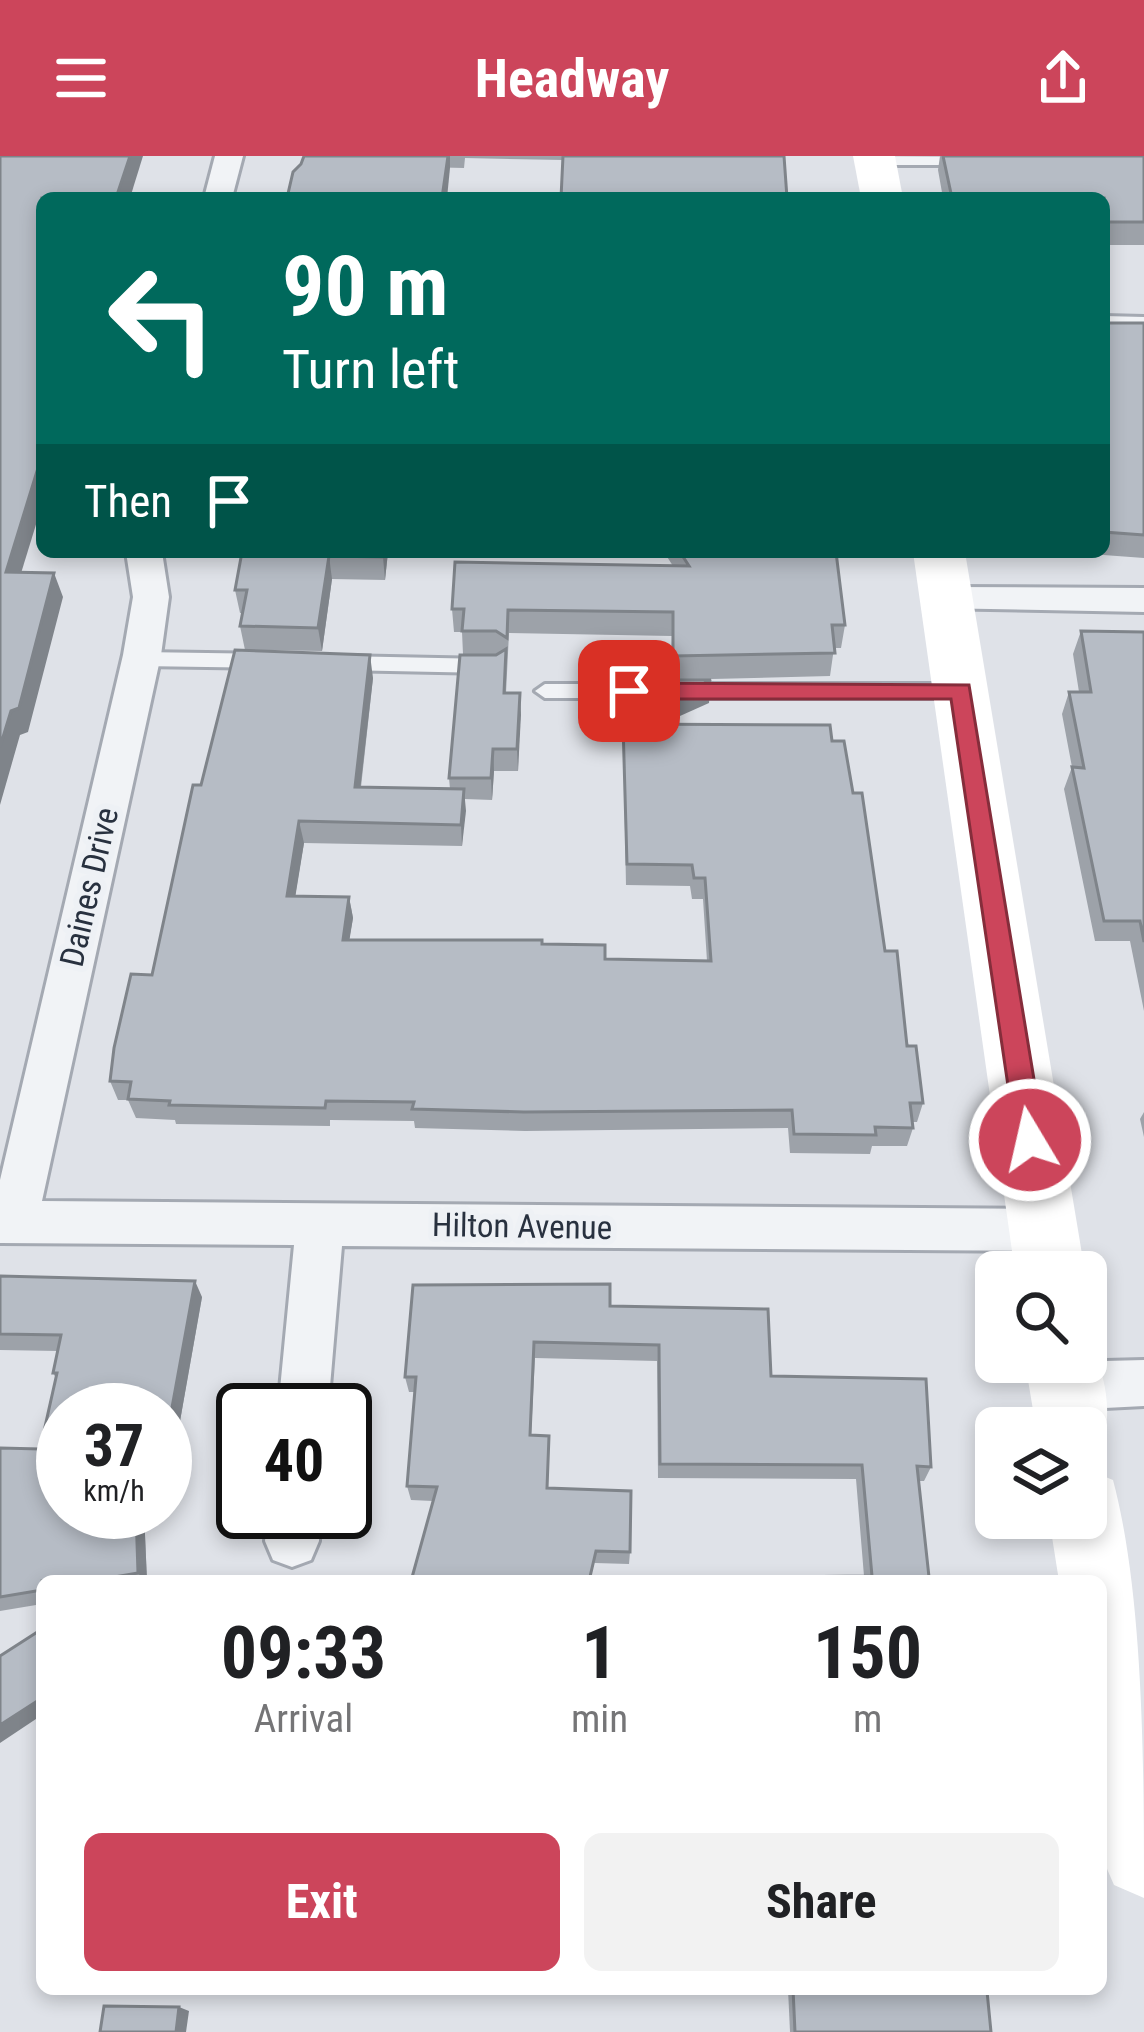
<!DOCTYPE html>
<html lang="en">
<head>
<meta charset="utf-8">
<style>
  body { margin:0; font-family:"Roboto Condensed",sans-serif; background:#f2f2f2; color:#202124; height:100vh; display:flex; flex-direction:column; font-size:45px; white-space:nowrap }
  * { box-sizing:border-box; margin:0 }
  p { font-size:39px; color:#757577 }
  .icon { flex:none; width:66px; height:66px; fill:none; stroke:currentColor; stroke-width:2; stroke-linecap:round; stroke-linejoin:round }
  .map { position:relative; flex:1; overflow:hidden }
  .side { position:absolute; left:36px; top:1419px; width:1071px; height:420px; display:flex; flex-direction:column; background:#fff; border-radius:18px; box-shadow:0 6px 18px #0003 }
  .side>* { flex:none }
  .hud { position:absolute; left:36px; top:36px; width:1074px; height:366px; border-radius:18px; box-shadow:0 6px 18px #0003; background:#00695c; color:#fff; overflow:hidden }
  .fabs { position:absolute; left:975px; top:1095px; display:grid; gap:24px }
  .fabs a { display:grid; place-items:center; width:132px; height:132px; border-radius:18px; background:#fff; box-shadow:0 6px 18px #0003; font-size:60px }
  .speed { position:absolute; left:36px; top:1227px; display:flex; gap:24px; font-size:60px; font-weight:700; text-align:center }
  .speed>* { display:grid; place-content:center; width:156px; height:156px; border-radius:50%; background:#fff; box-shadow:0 6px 18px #0003; line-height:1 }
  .speed small { font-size:30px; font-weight:400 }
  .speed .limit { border:6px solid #111; border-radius:18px; background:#fff; color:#111 }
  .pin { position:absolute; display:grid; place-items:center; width:102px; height:102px; color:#fff; margin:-51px; border-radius:24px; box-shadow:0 6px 18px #0006 }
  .me { position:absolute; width:132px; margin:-66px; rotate:351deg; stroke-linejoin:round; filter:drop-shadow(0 0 9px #0008) }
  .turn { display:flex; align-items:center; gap:42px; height:252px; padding:0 48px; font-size:54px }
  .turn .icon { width:156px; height:156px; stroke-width:2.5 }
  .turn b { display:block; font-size:84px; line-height:102px }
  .then { display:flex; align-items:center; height:114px; padding:0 48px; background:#0003; gap:24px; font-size:45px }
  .eta { display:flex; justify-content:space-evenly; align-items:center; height:204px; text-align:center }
  .eta b { font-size:72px; font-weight:700; line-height:84px }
  .cta { display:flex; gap:24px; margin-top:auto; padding:24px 48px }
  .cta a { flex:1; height:138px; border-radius:18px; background:#cc455b; color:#fff; font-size:48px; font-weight:700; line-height:138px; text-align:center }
  .cta a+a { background:#f2f2f2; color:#202124 }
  header { display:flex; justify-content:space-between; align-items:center; height:156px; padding:0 48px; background:#cc455b; color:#fff; font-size:54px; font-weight:700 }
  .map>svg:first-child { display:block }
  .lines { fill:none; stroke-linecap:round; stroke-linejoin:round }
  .lane-casing { stroke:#a4a9b2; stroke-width:6 }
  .street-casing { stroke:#a4a9b2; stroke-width:6 }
  .lane { fill:#f1f3f6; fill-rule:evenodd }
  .street { fill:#f1f3f6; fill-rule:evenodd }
  .secondary { fill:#fff; fill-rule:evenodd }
  .wall { fill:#9da2a9 }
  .shaded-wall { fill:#7f848a }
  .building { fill:#b6bcc5; stroke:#7f848a; stroke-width:3 }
  .route { fill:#cc455b; stroke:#852d3b; stroke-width:3 }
  .labels { text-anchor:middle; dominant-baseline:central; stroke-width:12; stroke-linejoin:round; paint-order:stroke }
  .street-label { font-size:33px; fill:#28313f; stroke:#eef1f5 }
</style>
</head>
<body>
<header><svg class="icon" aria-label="menu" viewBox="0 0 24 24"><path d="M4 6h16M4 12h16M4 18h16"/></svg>Headway<svg class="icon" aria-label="share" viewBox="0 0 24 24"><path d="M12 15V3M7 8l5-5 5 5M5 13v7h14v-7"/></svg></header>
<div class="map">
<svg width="1144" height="1876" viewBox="0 0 1144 1876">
  <rect width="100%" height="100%" fill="#dfe2e8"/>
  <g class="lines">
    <!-- lane casing -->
    <g class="lane-casing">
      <g id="lane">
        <path d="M 1104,160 L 1144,161 L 1144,171 L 1104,170 Z"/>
        <path d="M 141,496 L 265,498 L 275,505 L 265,512 L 141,510 L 131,503 Z"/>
        <path d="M 341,500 L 487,503 L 497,510 L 487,517 L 341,514 L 331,507 Z"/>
        <path d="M 545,528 L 961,528 L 971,535 L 961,542 L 545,542 L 535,535 Z"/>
      </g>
    </g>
    <!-- street casing -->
    <g class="street-casing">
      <g id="street">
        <path d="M 215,0 L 243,0 L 232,42 L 204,42 Z"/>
        <path d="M 860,1 L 861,0 L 1017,1 L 1003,9 L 874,9 Z"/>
        <path d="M 126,396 L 162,396 L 169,441 L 161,499 L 42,1045 L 1043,1053 L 1060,1059 L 1067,1074 L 1060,1089 L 1043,1095 L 342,1090 L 328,1254 L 278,1254 L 294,1089 L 0,1087 L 0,1024 L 123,499 L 133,441 Z"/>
        <path d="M 947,431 L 1144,432 L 1144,456 L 934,452 L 929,443 L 934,434 Z"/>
        <path d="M 1144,1204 L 1144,1250 L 1066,1254 L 1048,1247 L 1041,1230 L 1048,1213 L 1066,1206 Z"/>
        <path d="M 268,1356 L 320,1356 L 319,1385 L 311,1404 L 292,1411 L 273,1404 L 265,1385 Z"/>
      </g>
    </g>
    <!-- lane -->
    <use href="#lane" class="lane"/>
    <!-- street -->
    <use href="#street" class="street"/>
    <!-- secondary -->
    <g class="secondary">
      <path d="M 853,0 L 895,0 L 903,42 L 861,42 Z"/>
      <path d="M 913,396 L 965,396 L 1085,1116 L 1015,1116 Z"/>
      <path d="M 1086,1181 C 1106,1214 1115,1262 1099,1297 L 1086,1302 L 1086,1272 L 1036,1272 L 1025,1206 L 1086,1206 Z"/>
      <path d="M 1086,1313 L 1113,1324 C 1144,1440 1144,1615 1144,1742 L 1114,1729 L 1101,1699 L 1101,1425 L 1059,1425 L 1049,1362 L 1086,1362 Z"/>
    </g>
  </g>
  <!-- wall -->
  <g class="wall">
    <path d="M 304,0 L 784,0 L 563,4 L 465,2 L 464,12 L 301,8 Z"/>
    <path d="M 940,0 L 1144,0 L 1144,89 L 1104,89 L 1104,42 L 943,42 L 938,14 Z"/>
    <path d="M 1104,167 L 1144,167 L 1144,402 L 1063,396 L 1104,396 Z"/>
    <path d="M 242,396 L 388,396 L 385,424 L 332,423 L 322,495 L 245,494 L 240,470 L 242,457 L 240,457 L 235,434 Z"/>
    <path d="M 664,396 L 836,396 L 845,469 L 841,492 L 834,492 L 830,520 L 671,524 L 672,480 L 509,477 L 506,537 L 520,537 L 518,615 L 494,615 L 492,644 L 465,643 L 462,690 L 304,687 L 295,740 L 349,741 L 353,762 L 349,784 L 542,788 L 605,803 L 707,805 L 703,743 L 692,743 L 690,730 L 626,729 L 623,568 L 832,585 L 853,637 L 885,795 L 923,947 L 917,966 L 913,966 L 913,972 L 907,990 L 872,990 L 870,998 L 790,997 L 788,972 L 525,975 L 415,972 L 414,965 L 330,964 L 330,970 L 176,968 L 175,964 L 136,962 L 128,944 L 118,944 L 110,925 L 152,819 L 201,629 L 373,522 L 361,631 L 450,633 L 449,622 L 463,498 L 462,476 L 454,476 L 452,453 L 673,410 Z"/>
    <path d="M 1081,475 L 1144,476 L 1144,855 L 1130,785 L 1095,785 L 1064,633 L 1072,611 L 1062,558 L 1069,536 L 1079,536 L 1073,498 Z"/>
    <path d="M 1144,956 L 1144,981 L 1140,963 Z"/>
    <path d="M 0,1120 L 202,1141 L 169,1327 L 165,1327 L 165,1254 L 63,1254 L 144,1356 L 147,1425 L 42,1425 L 42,1448 L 0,1455 L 0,1292 L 40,1293 L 56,1222 L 53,1217 L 58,1195 L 0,1194 Z"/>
    <path d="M 610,1150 L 771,1220 L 931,1311 L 924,1325 L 919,1325 L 929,1421 L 946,1425 L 772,1425 L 774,1421 L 864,1420 L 856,1323 L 658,1322 L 657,1205 L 535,1202 L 531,1279 L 549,1280 L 548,1332 L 630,1396 L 629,1408 L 595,1407 L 433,1345 L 411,1344 L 407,1330 L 415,1236 L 409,1236 L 405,1221 Z"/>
    <path d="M 788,1833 L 973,1833 L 991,1876 L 790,1876 Z"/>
  </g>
  <!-- shaded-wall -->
  <g class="shaded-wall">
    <path d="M 130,0 L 143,0 L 130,42 L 116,42 Z"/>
    <path d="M 448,0 L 450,0 L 450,12 L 447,42 L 442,42 Z"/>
    <path d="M 42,299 L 42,349 L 14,440 L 6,416 Z"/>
    <path d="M 383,396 L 388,396 L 385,424 L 383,401 Z"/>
    <path d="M 329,400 L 332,423 L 322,495 L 318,472 Z"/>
    <path d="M 54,417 L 63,441 L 28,576 L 20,579 L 0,649 L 0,591 Z"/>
    <path d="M 370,499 L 373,522 L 358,652 L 355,631 Z"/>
    <path d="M 711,524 L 709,547 L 671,564 L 672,542 Z"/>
    <path d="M 520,537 L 521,559 L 518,615 L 517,593 Z"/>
    <path d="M 493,593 L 494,615 L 492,644 L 491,622 Z"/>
    <path d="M 464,633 L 466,655 L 462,690 L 461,669 Z"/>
    <path d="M 299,665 L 304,687 L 292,761 L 287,740 Z"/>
    <path d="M 349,741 L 353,762 L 346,805 L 343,784 Z"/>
    <path d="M 195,1125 L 202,1141 L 169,1327 L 165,1320 L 165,1290 Z"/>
    <path d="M 136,1356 L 144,1356 L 147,1425 L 144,1425 L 138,1417 Z"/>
    <path d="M 42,1542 L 42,1559 L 0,1587 L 0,1569 Z"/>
    <path d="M 179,1851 L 189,1855 L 186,1876 L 176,1876 Z"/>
  </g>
  <!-- building -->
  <g class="building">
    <path d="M 0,0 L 130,0 L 116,42 L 42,42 L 42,299 L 6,416 L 54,417 L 19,552 L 11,555 L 0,591 Z"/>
    <path d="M 304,0 L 448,0 L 442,42 L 287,42 L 293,16 L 301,8 Z"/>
    <path d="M 563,0 L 784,0 L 787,42 L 561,42 Z"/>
    <path d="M 943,0 L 1144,0 L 1144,66 L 1104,66 L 1104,42 L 952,42 Z"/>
    <path d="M 1104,167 L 1144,167 L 1144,379 L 1104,376 Z"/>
    <path d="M 242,396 L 383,396 L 383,401 L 329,400 L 318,472 L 240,470 L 247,434 L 235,434 Z"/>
    <path d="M 680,396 L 836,396 L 845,469 L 832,469 L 835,497 L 673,500 L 673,456 L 508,454 L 507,482 L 496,475 L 462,475 L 464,453 L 452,453 L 455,406 L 689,410 Z"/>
    <path d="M 1081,475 L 1144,476 L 1144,786 L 1140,765 L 1104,765 L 1072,611 L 1084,612 L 1069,536 L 1091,536 Z"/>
    <path d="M 506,493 L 504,537 L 520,537 L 517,593 L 493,593 L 491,622 L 449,622 L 460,499 L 496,499 Z"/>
    <path d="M 235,494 L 370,499 L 355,631 L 464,633 L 461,669 L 299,665 L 287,740 L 349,741 L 343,784 L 542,784 L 542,788 L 605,789 L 605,803 L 711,805 L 705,722 L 694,722 L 692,709 L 627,708 L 623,568 L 830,569 L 832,585 L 844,585 L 853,637 L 862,637 L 885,795 L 897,795 L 907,890 L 916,890 L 923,947 L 910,947 L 913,972 L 875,971 L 876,979 L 794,978 L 792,954 L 524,956 L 412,953 L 414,946 L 326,945 L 325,952 L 169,949 L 170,945 L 128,943 L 131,926 L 110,925 L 114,892 L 131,818 L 152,819 L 193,629 L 201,629 Z"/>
    <path d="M 672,524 L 711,524 L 672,542 Z"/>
    <path d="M 0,1120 L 195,1125 L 165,1290 L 165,1254 L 63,1254 L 63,1356 L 136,1356 L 138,1417 L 91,1425 L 42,1425 L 42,1434 L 0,1441 L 0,1292 L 40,1293 L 57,1217 L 53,1217 L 61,1179 L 0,1178 Z"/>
    <path d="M 610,1128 L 610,1150 L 768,1153 L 771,1220 L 926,1223 L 931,1311 L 917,1310 L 929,1421 L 945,1421 L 946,1425 L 774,1425 L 774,1421 L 872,1420 L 862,1309 L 660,1308 L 659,1189 L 534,1186 L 530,1279 L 549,1280 L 547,1332 L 631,1335 L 630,1396 L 596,1395 L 589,1425 L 411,1425 L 437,1331 L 407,1330 L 416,1221 L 405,1221 L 413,1129 Z"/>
    <path d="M 42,1473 L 42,1542 L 0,1569 L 0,1500 Z"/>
    <path d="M 793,1833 L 973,1833 L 973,1835 L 987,1835 L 991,1876 L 795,1876 Z"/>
    <path d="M 104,1850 L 179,1851 L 176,1876 L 100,1876 Z"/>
  </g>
  <!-- route -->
  <path class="route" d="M 629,527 L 969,529 L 1044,984 L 1040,992 L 1020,992 L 1016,984 L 951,543 L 629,543 L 618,535 Z"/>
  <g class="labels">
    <!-- street labels -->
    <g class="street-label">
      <text transform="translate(89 731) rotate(-77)">Daines Drive</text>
      <text transform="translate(522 1070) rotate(1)">Hilton Avenue</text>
    </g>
  </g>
</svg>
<div class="fabs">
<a><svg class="icon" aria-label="search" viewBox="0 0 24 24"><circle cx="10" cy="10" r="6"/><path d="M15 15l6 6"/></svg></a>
<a><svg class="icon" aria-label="layers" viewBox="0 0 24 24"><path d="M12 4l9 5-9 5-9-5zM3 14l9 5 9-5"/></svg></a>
</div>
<div class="speed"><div>37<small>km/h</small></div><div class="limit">40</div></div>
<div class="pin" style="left:629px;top:535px;background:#d93025"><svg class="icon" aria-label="arrive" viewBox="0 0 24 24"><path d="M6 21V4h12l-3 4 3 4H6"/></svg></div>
<svg class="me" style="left:1030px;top:984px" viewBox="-20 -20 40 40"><circle r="17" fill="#cc455b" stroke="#fff" stroke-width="3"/><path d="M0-11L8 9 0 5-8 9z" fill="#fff"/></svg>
<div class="hud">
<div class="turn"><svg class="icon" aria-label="left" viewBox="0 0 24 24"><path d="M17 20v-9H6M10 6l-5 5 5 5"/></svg><div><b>90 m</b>Turn left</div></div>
<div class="then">Then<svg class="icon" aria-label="arrive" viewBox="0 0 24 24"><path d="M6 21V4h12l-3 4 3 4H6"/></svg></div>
</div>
<section class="side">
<div class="eta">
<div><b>09:33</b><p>Arrival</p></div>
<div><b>1</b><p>min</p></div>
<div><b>150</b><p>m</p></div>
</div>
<div class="cta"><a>Exit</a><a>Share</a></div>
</section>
</div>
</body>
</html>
